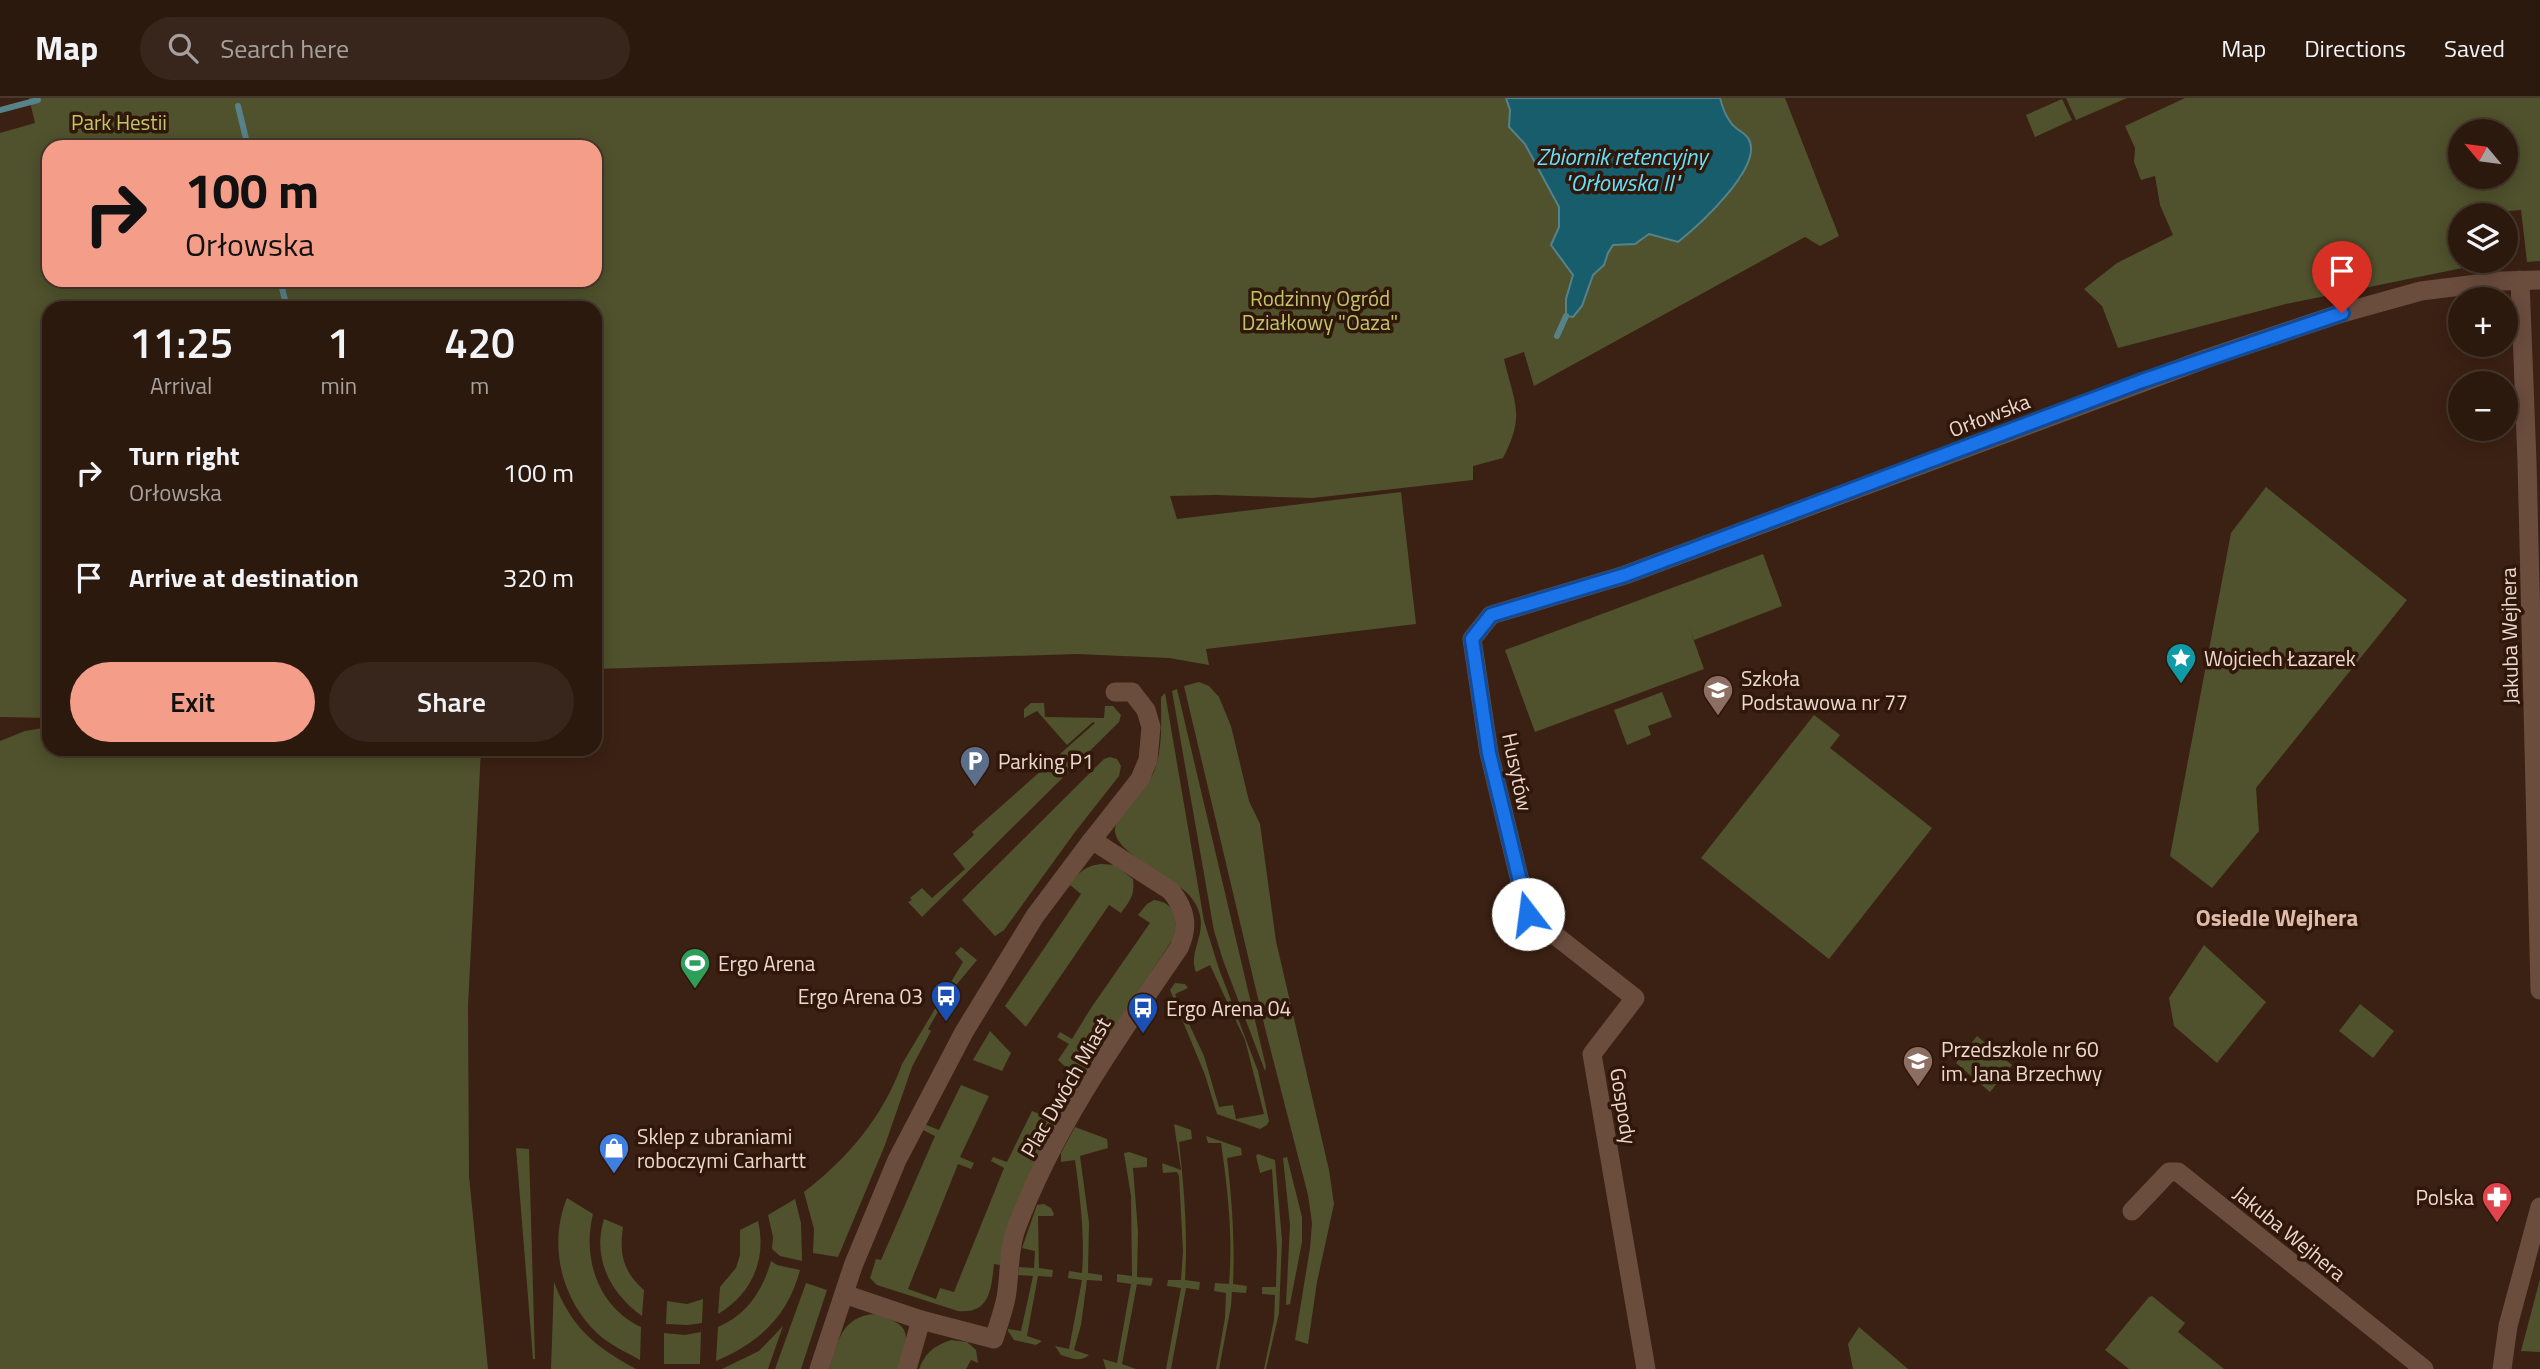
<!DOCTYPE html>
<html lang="en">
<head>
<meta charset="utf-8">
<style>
  body { margin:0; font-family:"Titillium Web",sans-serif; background:#38261c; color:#f1f3f6; height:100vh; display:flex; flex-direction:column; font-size:26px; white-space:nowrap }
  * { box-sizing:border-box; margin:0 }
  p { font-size:23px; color:#a6a09e }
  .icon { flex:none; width:38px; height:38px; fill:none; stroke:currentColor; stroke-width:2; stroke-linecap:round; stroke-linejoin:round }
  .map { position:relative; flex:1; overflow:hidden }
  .drawer { position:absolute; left:42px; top:203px; width:560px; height:455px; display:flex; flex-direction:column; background:#2c190e; border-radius:21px; box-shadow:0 4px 18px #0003,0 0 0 2px #48382e }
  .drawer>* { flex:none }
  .guide { position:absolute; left:42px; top:42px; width:560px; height:147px; border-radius:21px; box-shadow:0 4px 18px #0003,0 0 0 2px #48382e; background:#f49e89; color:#111; overflow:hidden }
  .needle { width:46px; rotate:299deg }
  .tools { position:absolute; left:2448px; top:21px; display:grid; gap:14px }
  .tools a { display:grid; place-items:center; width:70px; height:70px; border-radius:50%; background:#2c190e; box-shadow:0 4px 18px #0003,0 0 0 2px #48382e; font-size:35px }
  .pin { position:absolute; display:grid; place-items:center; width:60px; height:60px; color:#fff; margin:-72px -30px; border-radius:50% 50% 50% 0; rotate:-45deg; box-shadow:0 0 7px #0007 }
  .pin .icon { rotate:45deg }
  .me { position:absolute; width:77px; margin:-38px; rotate:345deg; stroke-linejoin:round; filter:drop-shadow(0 0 5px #0008) }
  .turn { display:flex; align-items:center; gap:24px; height:147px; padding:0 28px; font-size:32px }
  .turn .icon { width:91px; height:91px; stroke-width:2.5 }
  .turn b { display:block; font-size:49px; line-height:60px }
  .eta { display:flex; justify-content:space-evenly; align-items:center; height:119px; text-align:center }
  .eta b { font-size:42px; font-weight:600; line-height:49px }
  .primary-button { display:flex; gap:14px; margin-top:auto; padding:14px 28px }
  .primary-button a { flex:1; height:80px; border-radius:42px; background:#f49e89; color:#111; font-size:28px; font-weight:600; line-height:80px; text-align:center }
  .primary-button a+a { background:#38261c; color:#f1f3f6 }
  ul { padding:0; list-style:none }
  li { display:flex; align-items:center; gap:21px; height:105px; padding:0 28px }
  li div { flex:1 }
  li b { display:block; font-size:26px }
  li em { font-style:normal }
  header { display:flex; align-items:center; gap:42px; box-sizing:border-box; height:98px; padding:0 35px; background:#2c190e; border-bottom:2px solid #48382e }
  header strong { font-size:33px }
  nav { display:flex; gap:38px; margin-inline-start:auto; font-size:24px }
  .search { width:490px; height:63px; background:#38261c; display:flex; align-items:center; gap:18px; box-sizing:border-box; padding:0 24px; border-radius:38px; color:#a6a09e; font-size:26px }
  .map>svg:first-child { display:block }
  .green { fill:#4f522c; fill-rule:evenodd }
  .water { fill:#185d6b; stroke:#578289; stroke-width:2 }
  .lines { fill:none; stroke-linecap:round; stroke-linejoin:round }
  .stream { stroke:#578289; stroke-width:6 }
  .minor { stroke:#6b4d3e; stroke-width:19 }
  .route-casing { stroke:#114b97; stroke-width:18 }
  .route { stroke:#1a73e8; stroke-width:12 }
  .labels { text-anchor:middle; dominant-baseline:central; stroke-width:7; stroke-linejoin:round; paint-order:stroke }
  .park-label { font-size:21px; fill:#c0c669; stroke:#301709 }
  .street-label { font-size:21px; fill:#ebd9d0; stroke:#301709 }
  .poi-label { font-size:21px; fill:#ebd9d0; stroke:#301709; text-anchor:start }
  .water-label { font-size:23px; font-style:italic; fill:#63e1fc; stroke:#301709 }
  .neighbourhood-label { font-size:23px; font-weight:bold; fill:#debbaa; stroke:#301709 }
</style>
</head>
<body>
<header>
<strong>Map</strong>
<div class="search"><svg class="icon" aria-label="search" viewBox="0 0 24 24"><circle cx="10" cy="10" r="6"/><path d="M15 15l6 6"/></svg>Search here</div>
<nav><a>Map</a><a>Directions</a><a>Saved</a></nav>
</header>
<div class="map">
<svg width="2540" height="1271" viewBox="0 0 2540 1271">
  <rect width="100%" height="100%" fill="#3b2113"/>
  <!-- green -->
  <g class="green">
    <path d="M 29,0 L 1506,0 L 1510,12 L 1509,29 L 1525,46 L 1559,109 L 1559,129 L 1552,147 L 1573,177 L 1566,201 L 1582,208 L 1593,177 L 1604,167 L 1608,155 L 1613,147 L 1635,146 L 1649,136 L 1665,141 L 1691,134 L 1742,79 L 1748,40 L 1731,26 L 1720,0 L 1785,0 L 1839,138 L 1820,148 L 1805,139 L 1534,288 L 1524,254 L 1504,261 C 1514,305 1526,316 1503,360 L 1473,368 L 1473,382 L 1313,400 L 1216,397 L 1170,398 L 1177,421 L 1401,394 L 1416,526 L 1206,551 L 1209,567 L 1169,560 L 1077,556 L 595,571 L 595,210 L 49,210 L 49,620 L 0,619 L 0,35 L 35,25 ZM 49,49 L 595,49 L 595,182 L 49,182 Z"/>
    <path d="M 2066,0 L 2127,0 L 2076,22 Z"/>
    <path d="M 2185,0 L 2540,0 L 2540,163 L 2527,164 L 2521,112 L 2460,117 L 2460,163 L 2477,163 L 2477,167 L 2286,206 L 2118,250 L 2102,208 L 2084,191 L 2117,165 L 2173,137 L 2160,107 L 2155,78 L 2141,82 L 2134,64 L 2135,50 L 2125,28 ZM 2460,33 L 2506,33 L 2506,79 L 2460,79 Z"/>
    <path d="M 2062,1 L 2072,22 L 2035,39 L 2026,17 Z"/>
    <path d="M 2266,389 L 2407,502 L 2256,690 L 2259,733 L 2212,790 L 2170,758 L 2231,435 Z"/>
    <path d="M 1763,456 L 1782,508 L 1694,542 L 1689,529 L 1704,571 L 1535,634 L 1505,552 Z"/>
    <path d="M 1199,584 L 1209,588 L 1219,599 L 1231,628 L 1249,703 L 1260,726 L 1276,843 L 1329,1072 L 1334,1106 L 1317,1184 L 1308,1246 L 1295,1242 L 1310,1150 L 1312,1125 L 1308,1097 L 1265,930 L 1184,588 Z"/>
    <path d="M 1177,591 L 1266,969 L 1265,973 L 1223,862 L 1214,833 L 1172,593 Z"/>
    <path d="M 1662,594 L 1672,619 L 1648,628 L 1651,637 L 1627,647 L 1614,612 Z"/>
    <path d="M 1165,595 L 1204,823 L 1219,871 L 1258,973 L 1269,1023 L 1267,1027 L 1260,1031 L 1217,1016 L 1205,977 L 1170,892 L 1175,885 L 1185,886 L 1188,890 L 1175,896 L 1204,958 L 1219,1009 L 1233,1007 L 1236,1021 L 1264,1016 L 1245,942 L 1210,867 L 1196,874 C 1186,850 1216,830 1190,798 C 1173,778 1115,756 1115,732 C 1115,718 1146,691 1154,674 C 1163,651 1161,623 1161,599 Z"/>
    <path d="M 1031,605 L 1044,605 L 1045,619 L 1104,620 L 1105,608 L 1113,608 L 1121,617 L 1119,624 L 922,819 L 908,804 L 912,802 L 910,800 L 922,790 L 932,800 L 965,771 L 953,756 L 974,737 L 972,734 L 1095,625 L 1093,624 L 1067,647 L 1037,613 L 1024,620 L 1024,611 Z"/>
    <path d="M 1814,617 L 1840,637 L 1830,650 L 1932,730 L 1829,861 L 1701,760 Z"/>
    <path d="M 49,629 L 49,651 L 481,651 L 468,908 L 469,1078 L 488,1271 L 0,1271 L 0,643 L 25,633 Z"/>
    <path d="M 1110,659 L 1117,661 L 1121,668 L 1119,678 L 1075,734 L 1004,832 L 995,838 L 962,802 L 1104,661 Z"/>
    <path d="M 1101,766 L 1115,767 L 1133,781 C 1135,797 1130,803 1121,815 L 1109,807 L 1026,929 L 1005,908 L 1081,796 L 1070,787 C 1079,774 1085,768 1101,766 Z"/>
    <path d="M 1154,802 C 1177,805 1178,822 1173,841 L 1080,982 L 1058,962 L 1069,946 L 1057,939 L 1060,934 L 1072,941 L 1091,910 L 1150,825 L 1138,817 L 1147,806 Z"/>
    <path d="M 2204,847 L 2266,904 L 2217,965 L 2174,928 L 2169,900 Z"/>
    <path d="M 961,849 L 977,862 L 957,886 L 943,914 L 939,912 L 928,931 L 931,933 L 912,969 L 885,1047 L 838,1159 L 813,1155 L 814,1131 L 804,1094 C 848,1060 883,1019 902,966 L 963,864 L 955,855 Z"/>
    <path d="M 2360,906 L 2394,933 L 2373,960 L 2339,933 Z"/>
    <path d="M 990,933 L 1011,955 L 1002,973 L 973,962 Z"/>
    <path d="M 1977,938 L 2012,967 L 1990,994 L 1956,965 Z"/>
    <path d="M 961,987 L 989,998 L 960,1059 L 974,1065 L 971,1071 L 958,1066 L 908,1191 L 936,1201 L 940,1190 L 954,1194 L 1004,1070 L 991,1063 L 993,1059 L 1007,1064 L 1032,1013 L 1059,1023 L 1000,1167 L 994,1166 C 991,1192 990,1216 958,1213 L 877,1187 L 870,1180 L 876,1161 L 881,1162 L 935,1038 L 921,1031 L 924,1026 L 939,1032 Z"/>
    <path d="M 1174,1026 L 1191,1032 L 1192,1041 L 1179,1044 C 1184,1090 1188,1136 1185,1182 L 1200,1184 L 1199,1192 L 1186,1190 L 1171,1271 L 1166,1271 L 1181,1190 L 1167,1188 L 1168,1182 L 1181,1182 L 1183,1153 L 1179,1078 L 1177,1074 L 1163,1075 L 1162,1065 L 1181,1072 Z"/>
    <path d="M 1075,1029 L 1107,1041 L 1108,1050 L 1080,1058 L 1089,1125 L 1088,1175 L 1102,1177 L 1102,1183 L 1087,1182 L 1081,1227 L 1074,1252 L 1089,1257 C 1080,1265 1071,1260 1061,1257 L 1055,1248 L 1069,1251 L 1082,1182 L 1068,1180 L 1069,1173 L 1082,1175 C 1085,1136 1080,1100 1075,1062 L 1061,1064 L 1061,1055 Z"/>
    <path d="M 1206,1038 L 1241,1050 L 1242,1057 L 1227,1060 C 1232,1103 1235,1143 1233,1186 L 1247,1188 L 1246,1195 L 1232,1194 L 1231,1208 L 1219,1271 L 1216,1271 L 1225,1220 L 1226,1195 L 1214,1193 L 1215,1185 L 1229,1186 C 1233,1138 1228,1093 1221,1045 L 1208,1045 Z"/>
    <path d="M 516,1050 L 529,1051 L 535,1261 L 533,1261 Z"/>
    <path d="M 1129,1054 L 1147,1060 L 1147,1069 L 1133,1070 L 1138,1134 L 1137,1179 L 1153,1180 L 1151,1188 L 1137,1186 L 1122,1266 L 1136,1271 L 1106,1271 L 1103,1261 L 1117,1265 L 1131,1186 L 1117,1184 L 1117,1176 L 1132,1178 L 1131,1098 L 1124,1055 Z"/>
    <path d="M 1258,1056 L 1275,1062 L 1282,1142 L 1279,1215 L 1266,1271 L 1264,1271 L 1274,1222 L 1275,1197 L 1262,1196 L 1262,1189 L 1276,1189 L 1277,1152 L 1272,1071 L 1260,1075 L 1256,1058 Z"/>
    <path d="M 1287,1059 L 1302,1119 L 1302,1144 L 1290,1206 L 1286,1207 L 1290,1127 L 1283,1060 Z"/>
    <path d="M 567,1100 L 593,1116 C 582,1160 598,1209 641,1229 L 640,1262 C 626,1254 610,1247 598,1236 C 561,1202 548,1146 567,1100 Z"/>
    <path d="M 795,1101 L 801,1125 L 802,1163 L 780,1158 L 772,1151 L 773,1139 L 768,1117 Z"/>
    <path d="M 1044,1106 L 1051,1110 L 1054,1116 L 1053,1118 L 1038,1118 L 1039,1170 L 1053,1172 L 1052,1179 L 1038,1178 L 1027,1238 L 1042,1243 L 1036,1247 L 1014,1242 L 1008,1233 L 1008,1231 L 1021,1233 L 1033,1178 L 1018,1177 L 1019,1169 L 1034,1170 L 1035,1153 L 1022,1150 L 1037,1107 Z"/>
    <path d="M 604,1121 L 623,1129 C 619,1155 623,1174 644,1192 L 642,1218 C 610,1195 592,1160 604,1121 Z"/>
    <path d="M 758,1123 C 767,1161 752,1196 718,1216 L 720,1189 L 736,1170 L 740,1157 L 740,1132 Z"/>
    <path d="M 771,1163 L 777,1167 L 800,1172 C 788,1218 759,1245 716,1263 L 718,1229 C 747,1217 763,1192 771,1163 Z"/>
    <path d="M 2540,1181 L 2540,1254 L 2521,1253 Z"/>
    <path d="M 554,1184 C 571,1229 594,1248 636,1271 L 551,1271 Z"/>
    <path d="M 806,1185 L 827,1192 L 801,1271 L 775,1271 Z"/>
    <path d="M 2152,1198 L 2185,1225 L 2178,1234 L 2224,1271 L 2129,1271 L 2105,1252 L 2149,1199 Z"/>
    <path d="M 703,1201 L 702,1225 L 688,1227 L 666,1226 L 667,1203 L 687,1206 Z"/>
    <path d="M 874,1216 C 913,1227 909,1235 900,1271 L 829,1271 C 838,1244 841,1219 874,1216 Z"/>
    <path d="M 783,1228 L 768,1271 L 722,1271 L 759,1253 Z"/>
    <path d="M 1859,1229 L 1908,1271 L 1853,1271 L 1848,1246 Z"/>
    <path d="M 701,1234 L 700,1266 L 664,1266 L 664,1235 L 685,1237 Z"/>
    <path d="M 951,1242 L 967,1244 L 976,1252 L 978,1265 L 971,1262 L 966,1271 L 919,1271 C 926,1254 934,1248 951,1242 Z"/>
  </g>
  <!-- water -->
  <path class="water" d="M 1506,0 L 1720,0 C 1722,8 1726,18 1731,25 C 1735,31 1744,34 1748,40 C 1766,67 1698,128 1678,144 L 1649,136 L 1635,146 L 1613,147 L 1608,155 L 1604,167 L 1593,177 L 1582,208 L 1573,219 L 1566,218 L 1566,201 L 1573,177 L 1551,147 L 1559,129 L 1559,109 L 1525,46 L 1509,29 L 1510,12 Z"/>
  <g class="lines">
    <!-- stream -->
    <g class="stream">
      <path d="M 238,8 L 248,49"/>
      <path d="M 0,12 L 38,2"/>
      <path d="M 280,182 L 287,210"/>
      <path d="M 1557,238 L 1566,218"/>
    </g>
    <!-- minor -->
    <g class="minor">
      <path d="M 2520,182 L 2527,364 L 2540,892"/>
      <path d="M 2132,1113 L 2169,1074 L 2178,1074 L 2424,1271"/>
      <path d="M 844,1196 L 921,1222 L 994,1241 C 998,1228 1003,1214 1006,1200 C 1010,1178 1008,1153 1016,1131 C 1054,1029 1118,939 1179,850 C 1189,828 1186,812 1171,793 L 1092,742"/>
      <path d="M 819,1271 L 853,1168 L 897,1062 L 964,934 L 1035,818 L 1092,742 L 1140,681 L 1148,662 L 1151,629 L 1146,612 L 1132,594 L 1115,594"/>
      <path d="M 907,1271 L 921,1222"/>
      <path d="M 1646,1271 L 1592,956 L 1635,900 L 1528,816 L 1489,655 L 1472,541 L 1491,517 L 1625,477 L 2208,260 L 2342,215 L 2421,193 L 2501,183 L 2540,182"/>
      <path d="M 2502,1271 L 2508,1228 L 2540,1109"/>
    </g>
  </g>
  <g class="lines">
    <!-- route casing -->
    <g class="route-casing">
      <path id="route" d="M 1528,816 L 1489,655 L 1472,541 L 1491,517 L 1625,477 L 2142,283 L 2342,215"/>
    </g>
    <!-- route -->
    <use href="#route" class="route"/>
  </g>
  <!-- icons -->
  <defs>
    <g id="sight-pin" transform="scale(1.575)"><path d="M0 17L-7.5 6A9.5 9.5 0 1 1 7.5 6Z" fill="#0f9aa8" stroke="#301709"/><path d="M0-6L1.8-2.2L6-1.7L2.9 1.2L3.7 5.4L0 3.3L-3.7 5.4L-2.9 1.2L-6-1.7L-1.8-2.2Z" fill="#fff"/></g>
    <g id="school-pin" transform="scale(1.575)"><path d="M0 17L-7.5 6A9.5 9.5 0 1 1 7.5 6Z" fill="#8d6e63" stroke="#301709"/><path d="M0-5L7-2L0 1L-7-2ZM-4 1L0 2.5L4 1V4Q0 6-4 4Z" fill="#fff"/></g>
    <g id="parking-pin" transform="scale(1.575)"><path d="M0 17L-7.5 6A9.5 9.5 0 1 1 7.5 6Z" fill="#5c6f8a" stroke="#301709"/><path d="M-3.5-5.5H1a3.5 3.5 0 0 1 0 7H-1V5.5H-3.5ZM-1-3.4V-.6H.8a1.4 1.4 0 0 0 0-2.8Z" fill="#fff"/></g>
    <g id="stadium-pin" transform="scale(1.575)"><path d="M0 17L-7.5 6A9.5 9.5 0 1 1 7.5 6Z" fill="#2e9e5b" stroke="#301709"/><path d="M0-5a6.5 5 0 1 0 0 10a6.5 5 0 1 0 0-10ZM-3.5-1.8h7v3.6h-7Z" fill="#fff"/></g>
    <g id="bus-pin" transform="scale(1.575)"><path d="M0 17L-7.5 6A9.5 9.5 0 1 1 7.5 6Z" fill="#1a4fb4" stroke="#301709"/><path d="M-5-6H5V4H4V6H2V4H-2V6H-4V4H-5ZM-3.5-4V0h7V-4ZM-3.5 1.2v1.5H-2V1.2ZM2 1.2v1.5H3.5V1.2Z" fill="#fff"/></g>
    <g id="shop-pin" transform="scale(1.575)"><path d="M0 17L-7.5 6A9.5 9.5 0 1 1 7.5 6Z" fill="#3f7fe0" stroke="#301709"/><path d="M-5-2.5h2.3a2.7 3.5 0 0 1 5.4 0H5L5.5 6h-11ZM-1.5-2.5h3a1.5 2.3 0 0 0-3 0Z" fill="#fff"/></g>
    <g id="pharmacy-pin" transform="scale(1.575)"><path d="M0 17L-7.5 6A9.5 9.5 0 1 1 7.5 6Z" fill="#e0444e" stroke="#301709"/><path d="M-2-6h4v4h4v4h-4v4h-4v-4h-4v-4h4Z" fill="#fff"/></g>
  </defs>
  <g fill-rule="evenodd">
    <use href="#sight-pin" x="2181" y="560"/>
    <use href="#school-pin" x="1718" y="592"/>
    <use href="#parking-pin" x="975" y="663"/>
    <use href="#stadium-pin" x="695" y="865"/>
    <use href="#bus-pin" x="946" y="898"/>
    <use href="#bus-pin" x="1143" y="910"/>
    <use href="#school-pin" x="1918" y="963"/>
    <use href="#shop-pin" x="614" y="1050"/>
    <use href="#pharmacy-pin" x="2497" y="1099"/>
  </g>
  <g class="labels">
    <!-- park labels -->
    <g class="park-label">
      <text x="119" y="24">Park Hestii</text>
      <text x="1320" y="200">Rodzinny Ogród<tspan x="1320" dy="24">Działkowy "Oaza"</tspan></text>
    </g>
    <!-- street labels -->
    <g class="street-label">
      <text transform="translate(1989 317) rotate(-21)">Orłowska</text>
      <text transform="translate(2509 538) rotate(-91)">Jakuba Wejhera</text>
      <text transform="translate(1518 674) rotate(78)">Husytów</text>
      <text transform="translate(1065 989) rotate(-60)">Plac Dwóch Miast</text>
      <text transform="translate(1624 1008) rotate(81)">Gospody</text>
      <text transform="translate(2290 1135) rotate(39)">Jakuba Wejhera</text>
    </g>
    <!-- poi labels -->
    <g class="poi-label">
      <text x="2204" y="560">Wojciech Łazarek</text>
      <text x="1741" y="580">Szkoła<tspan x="1741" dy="24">Podstawowa nr 77</tspan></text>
      <text x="998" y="663">Parking P1</text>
      <text x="718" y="865">Ergo Arena</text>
      <text x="923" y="898" text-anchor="end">Ergo Arena 03</text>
      <text x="1166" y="910">Ergo Arena 04</text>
      <text x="1941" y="951">Przedszkole nr 60<tspan x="1941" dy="24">im. Jana Brzechwy</tspan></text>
      <text x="637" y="1038">Sklep z ubraniami<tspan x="637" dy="24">roboczymi Carhartt</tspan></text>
      <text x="2474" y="1099" text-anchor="end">Polska</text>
    </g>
    <!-- water labels -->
    <g class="water-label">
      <text x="1622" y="58">Zbiornik retencyjny<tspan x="1622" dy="26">"Orłowska II"</tspan></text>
    </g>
    <!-- neighbourhood labels -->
    <g class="neighbourhood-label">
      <text x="2277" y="819">Osiedle Wejhera</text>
    </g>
  </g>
</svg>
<div class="tools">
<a><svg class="needle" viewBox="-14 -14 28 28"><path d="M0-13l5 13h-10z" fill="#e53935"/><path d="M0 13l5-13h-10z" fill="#a6a09e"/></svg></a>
<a><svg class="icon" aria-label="layers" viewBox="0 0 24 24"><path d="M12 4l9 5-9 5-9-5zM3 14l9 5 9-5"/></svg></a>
<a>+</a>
<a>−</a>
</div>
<div class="pin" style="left:2342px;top:215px;background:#d93025"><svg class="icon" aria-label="arrive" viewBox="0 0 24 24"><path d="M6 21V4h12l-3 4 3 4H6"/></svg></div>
<svg class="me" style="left:1528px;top:816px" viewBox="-20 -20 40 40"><circle r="19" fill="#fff"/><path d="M0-13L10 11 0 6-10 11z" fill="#1a73e8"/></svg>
<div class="guide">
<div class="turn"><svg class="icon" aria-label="right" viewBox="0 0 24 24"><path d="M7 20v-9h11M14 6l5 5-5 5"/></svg><div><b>100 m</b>Orłowska</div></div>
</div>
<section class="drawer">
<div class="eta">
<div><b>11:25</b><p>Arrival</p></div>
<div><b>1</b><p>min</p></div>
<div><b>420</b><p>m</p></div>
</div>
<ul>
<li><svg class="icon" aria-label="right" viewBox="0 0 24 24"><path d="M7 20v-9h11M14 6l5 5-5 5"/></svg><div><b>Turn right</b><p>Orłowska</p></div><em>100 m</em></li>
<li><svg class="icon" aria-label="arrive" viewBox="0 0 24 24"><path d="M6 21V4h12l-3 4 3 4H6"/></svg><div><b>Arrive at destination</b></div><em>320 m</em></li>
</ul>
<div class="primary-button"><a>Exit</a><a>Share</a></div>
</section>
</div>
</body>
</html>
